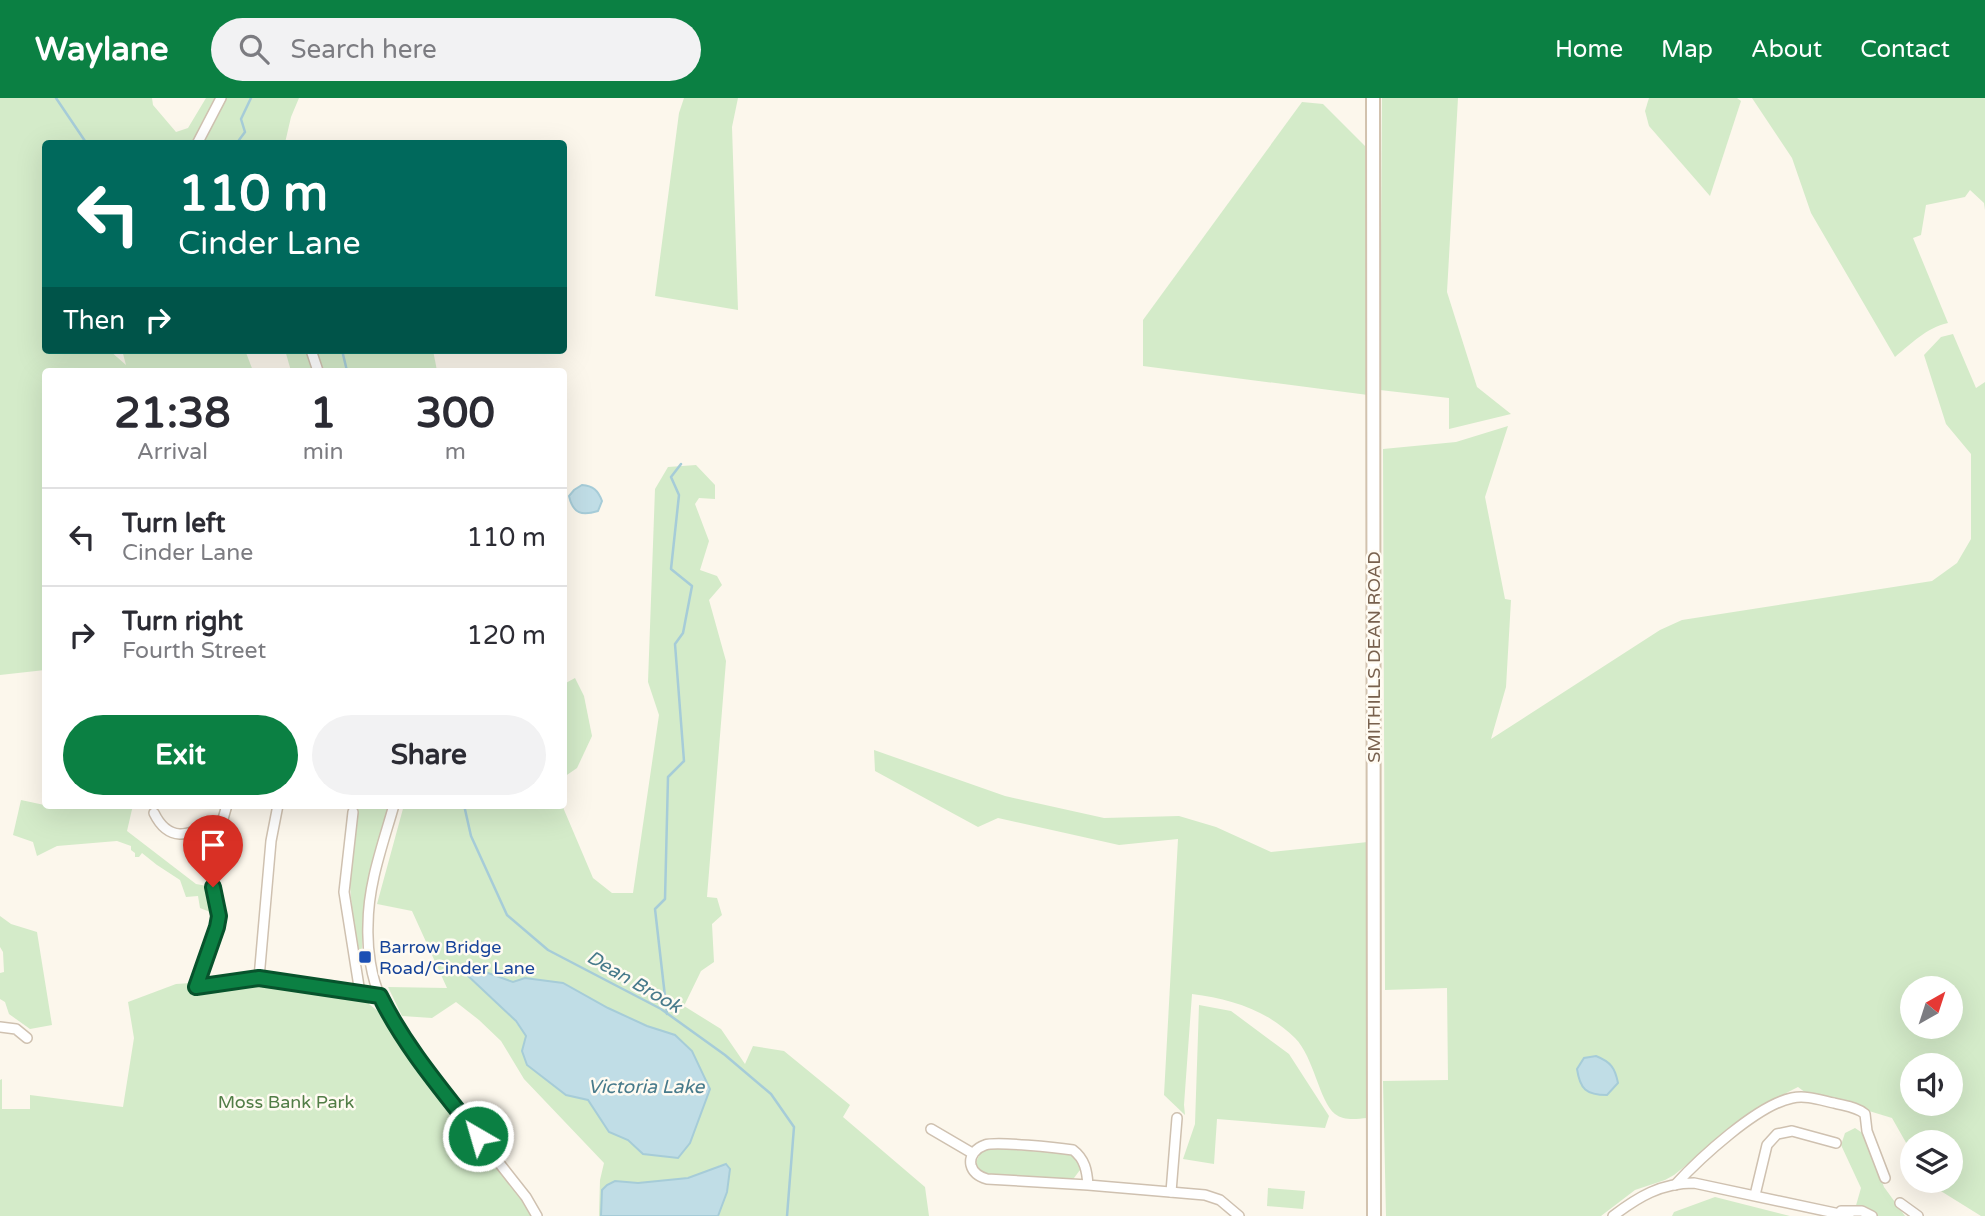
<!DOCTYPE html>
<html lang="en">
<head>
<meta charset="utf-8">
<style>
  body { margin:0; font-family:"Varela Round",sans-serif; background:#f2f2f3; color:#2b2b33; height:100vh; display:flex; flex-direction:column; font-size:26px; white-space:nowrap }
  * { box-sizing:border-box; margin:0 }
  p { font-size:23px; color:#7c7c81 }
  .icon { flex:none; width:38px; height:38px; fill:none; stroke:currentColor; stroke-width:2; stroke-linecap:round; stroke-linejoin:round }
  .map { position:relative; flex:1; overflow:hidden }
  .panel { position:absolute; left:42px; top:270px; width:525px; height:441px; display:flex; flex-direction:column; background:#fff; border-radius:7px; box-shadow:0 7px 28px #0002 }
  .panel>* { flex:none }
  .top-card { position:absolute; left:42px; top:42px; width:525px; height:214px; border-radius:7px; box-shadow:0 7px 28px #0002; background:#00695c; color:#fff; overflow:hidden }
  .needle { width:46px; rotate:39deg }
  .tools { position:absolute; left:1900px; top:878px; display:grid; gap:14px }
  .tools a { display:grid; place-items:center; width:63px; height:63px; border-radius:50%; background:#fff; box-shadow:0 7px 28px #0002; font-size:35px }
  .pin { position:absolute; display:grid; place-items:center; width:60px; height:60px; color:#fff; margin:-72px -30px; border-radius:50% 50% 50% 0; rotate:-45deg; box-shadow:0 0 7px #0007 }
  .pin .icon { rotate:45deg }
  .me { position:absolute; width:77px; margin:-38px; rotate:322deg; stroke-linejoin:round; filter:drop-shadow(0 0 5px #0008) }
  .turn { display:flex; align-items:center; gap:24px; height:147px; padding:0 21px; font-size:32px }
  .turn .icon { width:91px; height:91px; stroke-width:2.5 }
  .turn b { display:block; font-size:49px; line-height:60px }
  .then { display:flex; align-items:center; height:66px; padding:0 21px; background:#0003; gap:14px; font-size:26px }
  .eta { display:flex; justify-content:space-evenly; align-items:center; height:119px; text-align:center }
  .eta b { font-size:42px; font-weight:700; line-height:49px }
  .action { display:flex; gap:14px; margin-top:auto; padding:14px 21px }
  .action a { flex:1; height:80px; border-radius:42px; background:#0b8043; color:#fff; font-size:28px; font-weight:700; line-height:80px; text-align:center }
  .action a+a { background:#f2f2f3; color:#2b2b33 }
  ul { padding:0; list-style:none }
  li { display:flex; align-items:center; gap:21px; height:98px; padding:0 21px; border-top:2px solid #e1e1e2 }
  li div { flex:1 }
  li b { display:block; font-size:26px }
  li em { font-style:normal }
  header { display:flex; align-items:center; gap:42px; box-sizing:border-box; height:98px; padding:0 35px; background:#0b8043; color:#fff }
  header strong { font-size:33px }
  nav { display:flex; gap:38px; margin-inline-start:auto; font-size:24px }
  .search { width:490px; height:63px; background:#f2f2f3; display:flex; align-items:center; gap:18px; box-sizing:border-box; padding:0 24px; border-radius:38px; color:#7c7c81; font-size:26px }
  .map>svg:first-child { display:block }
  .green { fill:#d4ebc9; fill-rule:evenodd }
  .water { fill:#c0dde6; stroke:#a6ccd8; stroke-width:2 }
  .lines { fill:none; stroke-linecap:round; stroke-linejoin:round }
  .stream { stroke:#a6ccd8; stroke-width:2.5 }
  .street-casing { stroke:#cfc1b0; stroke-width:12 }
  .secondary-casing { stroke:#d2c2ae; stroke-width:16 }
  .street { stroke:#fff; stroke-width:9 }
  .secondary { stroke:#fff; stroke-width:12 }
  .route-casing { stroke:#07532c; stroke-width:18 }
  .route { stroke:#0b8043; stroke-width:12 }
  .transit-dot { fill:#1a4fb4; stroke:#fffbf2; stroke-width:2.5 }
  .labels { text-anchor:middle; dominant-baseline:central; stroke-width:5; stroke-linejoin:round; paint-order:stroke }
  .street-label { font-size:18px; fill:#78614e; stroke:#fffbf2 }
  .transit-label { font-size:18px; fill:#164399; stroke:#fffbf2; text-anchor:start }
  .park-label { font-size:18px; fill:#517d46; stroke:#fffbf2 }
  .water-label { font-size:19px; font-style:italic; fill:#477a8b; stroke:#fffbf2 }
</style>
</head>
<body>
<header>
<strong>Waylane</strong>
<div class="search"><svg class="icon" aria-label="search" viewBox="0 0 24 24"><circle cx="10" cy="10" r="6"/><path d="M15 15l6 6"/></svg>Search here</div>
<nav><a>Home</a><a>Map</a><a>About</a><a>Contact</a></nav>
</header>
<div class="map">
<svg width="1985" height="1118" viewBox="0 0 1985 1118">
  <rect width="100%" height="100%" fill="#fcf7ec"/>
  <!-- green -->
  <g class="green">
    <path d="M 0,0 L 152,0 L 153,7 L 176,34 L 188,30 L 206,0 L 299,0 L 291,19 L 285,45 L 46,46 L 46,252 L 109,252 L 126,267 L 122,252 L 245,252 L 253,273 L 46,273 L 45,572 L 0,577 Z"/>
    <path d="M 684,0 L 738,0 L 732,29 L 738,212 L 655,198 L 679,15 Z"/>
    <path d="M 1382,0 L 1458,0 L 1447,194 L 1477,289 L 1511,316 L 1449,331 L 1449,300 L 1380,292 Z"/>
    <path d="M 1649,0 L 1737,0 L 1741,3 L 1710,98 L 1649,28 L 1645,13 Z"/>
    <path d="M 1752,0 L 1985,0 L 1985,112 L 1984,105 L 1970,92 L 1965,99 L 1926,107 L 1921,137 L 1913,140 L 1948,225 C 1926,230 1912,245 1895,259 L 1811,115 L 1792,60 Z"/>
    <path d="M 1302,4 L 1323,6 L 1368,51 L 1368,297 L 1143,268 L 1143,222 Z"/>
    <path d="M 1953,236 L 1976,290 L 1985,284 L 1985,1118 L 1981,1118 L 1936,1090 L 1929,1083 L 1951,1083 L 1951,1045 L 1913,1045 L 1913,1057 L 1892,1020 L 1869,1013 L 1862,1009 L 1806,995 L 1798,989 L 1757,1010 L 1674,1077 L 1665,1082 L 1635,1092 L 1601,1118 L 1386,1118 L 1383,983 L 1448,982 L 1447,890 L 1385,892 L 1383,351 L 1456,344 L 1508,328 L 1485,399 L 1505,501 L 1511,502 L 1506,589 L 1491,641 L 1660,532 L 1682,522 L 1932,483 L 1957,465 L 1971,441 L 1971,356 L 1946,326 L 1924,257 L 1941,239 ZM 1913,891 L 1951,891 L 1951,929 L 1913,929 ZM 1913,968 L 1951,968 L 1951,1006 L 1913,1006 Z"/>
    <path d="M 285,252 L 433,252 L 437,273 L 291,273 Z"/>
    <path d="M 696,367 L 715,387 L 715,401 L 699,400 L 695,406 L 709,443 L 700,472 L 717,478 L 722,487 L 709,502 L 726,563 L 707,799 L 717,800 L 722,817 L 712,826 L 714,864 L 701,873 L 684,908 L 721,931 L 745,966 L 753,948 L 784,953 L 850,1007 L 843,1019 L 925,1089 L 929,1118 L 718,1118 L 727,1094 L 730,1071 L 721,1067 C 696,1080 667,1085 639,1085 C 627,1085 618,1082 607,1087 L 601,1118 L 599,1118 L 600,1082 L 604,1065 L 524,981 L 501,943 L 479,922 L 456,904 L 432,920 L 402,918 L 388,889 L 447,890 L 412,813 L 377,806 L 404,707 L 562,707 L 593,780 L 612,795 L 633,795 L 659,617 L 648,584 L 655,391 L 668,369 ZM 477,871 L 513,884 L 563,885 L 608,910 L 647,928 L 675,937 L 701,973 L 710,992 L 690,1045 L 643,1056 L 628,1042 L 609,1034 L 588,1002 L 566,997 L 527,967 L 522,953 L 526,938 Z"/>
    <path d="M 575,580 L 584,598 L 592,638 L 577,670 L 564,679 L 564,586 Z"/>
    <path d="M 874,652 L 1005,698 L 1104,720 L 1179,718 L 1216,729 L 1271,754 L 1368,744 L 1367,1020 C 1356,1021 1344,1023 1335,1016 C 1319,1003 1314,959 1295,940 C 1267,912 1231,901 1192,896 L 1184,1007 L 1185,1017 L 1164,997 L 1178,741 L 1119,747 L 998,720 L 978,729 L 875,673 Z"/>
    <path d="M 21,702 L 63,711 L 65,707 L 133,707 L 127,733 L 196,786 L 207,788 L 210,814 L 200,810 L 198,798 L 186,799 L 180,782 L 157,767 L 142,755 L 139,759 L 135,759 L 135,755 L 131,752 L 131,748 L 117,743 L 57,748 L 37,758 L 33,744 L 13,737 Z"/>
    <path d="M 357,707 L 388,707 L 365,804 L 361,863 C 350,808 344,762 357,707 Z"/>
    <path d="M 0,818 L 11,826 L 37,834 L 52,927 L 30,931 L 9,916 L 5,904 L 0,901 L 0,875 L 4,874 L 3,854 L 0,849 Z"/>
    <path d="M 259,880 L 369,897 L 369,906 L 379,914 L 406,955 L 522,1100 L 532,1118 L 0,1118 L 0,982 L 2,981 L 2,1011 L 30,1011 L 30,997 L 123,1009 L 134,940 L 128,904 L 176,886 L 191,885 L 197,894 Z"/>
    <path d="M 1199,907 L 1231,913 L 1289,956 L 1329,1018 L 1325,1030 L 1217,1021 L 1214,1066 L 1183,1061 L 1195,1026 Z"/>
    <path d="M 1855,1030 L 1864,1036 L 1884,1089 L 1905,1118 L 1853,1118 L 1861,1090 L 1841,1047 L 1845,1035 Z"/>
    <path d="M 989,1050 L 1070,1056 L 1078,1061 L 1080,1072 L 1074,1080 L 1067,1082 L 988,1076 L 979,1072 L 976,1064 L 981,1053 Z"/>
    <path d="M 1268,1090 L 1305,1093 L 1303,1111 L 1267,1108 Z"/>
    <path d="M 1715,1099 L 1790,1118 L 1672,1118 L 1674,1114 Z"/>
  </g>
  <!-- water -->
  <g class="water">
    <path d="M 582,387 C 593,388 598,392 602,403 L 598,413 C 582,418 573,416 569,398 L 574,392 Z"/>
    <path d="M 477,871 L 513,884 L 525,880 L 563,885 L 608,910 L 647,928 L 675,937 L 692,953 L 710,991 L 690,1045 L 678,1060 L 643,1056 L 628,1042 L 609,1034 L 588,1002 L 566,997 L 527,967 L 522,953 L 526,938 L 516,923 L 466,876 Z"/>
    <path d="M 1596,958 C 1611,964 1615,970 1618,985 L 1607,997 C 1586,997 1580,991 1577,971 L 1584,960 Z"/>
    <path d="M 726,1066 L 730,1071 L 727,1094 L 718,1118 L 601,1118 L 602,1092 L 607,1087 L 615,1083 L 638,1085 L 688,1080 Z"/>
  </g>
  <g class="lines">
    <!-- stream -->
    <g class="stream">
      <path d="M 56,0 L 87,46"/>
      <path d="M 236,46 L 245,34 L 241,21 L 251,0"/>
      <path d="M 342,252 L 347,273"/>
      <path d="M 464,707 L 471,738 L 507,817 L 548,852 L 661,911 L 725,957 L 771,996 L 794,1029 L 787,1118"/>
      <path d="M 667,916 L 655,811 L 665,801 L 668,679 L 684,663 L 675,546 L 683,535 L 692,488 L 671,471 L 679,397 L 671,379 L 681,366"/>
    </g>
    <!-- street casing -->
    <g class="street-casing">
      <g id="street">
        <path d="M 197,46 L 221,0"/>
        <path d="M 311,252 L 318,273"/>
        <path d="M 227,707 L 210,766 L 219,818 L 217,829 L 196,889 L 259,880 L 380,898"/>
        <path d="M 394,707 C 383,746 368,786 368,827 C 367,851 371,879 381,901 C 397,937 423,967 447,998 C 473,1032 500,1066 526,1099 L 537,1118"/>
        <path d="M 353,714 L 344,794 L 360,895"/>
        <path d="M 154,715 C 171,750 195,733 223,722"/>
        <path d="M 259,880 L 271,743 L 278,707"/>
        <path d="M 0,929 L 16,931 L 27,940"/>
        <path d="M 931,1031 L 972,1055"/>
        <path d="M 1088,1087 C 1087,1073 1085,1061 1073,1052 C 1059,1050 996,1043 985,1047 C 976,1050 969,1058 971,1067 C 973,1075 980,1079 987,1081 L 1088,1087 L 1205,1097 L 1220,1102 L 1239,1118"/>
        <path d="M 1675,1087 C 1699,1061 1757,1007 1792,1000 C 1806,997 1820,1002 1834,1005 C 1845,1008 1857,1009 1865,1016 L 1867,1033 L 1885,1080"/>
        <path d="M 1171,1094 L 1177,1020"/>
        <path d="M 1755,1097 L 1767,1047 L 1777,1036 L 1792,1033 L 1836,1045"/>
        <path d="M 1900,1105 L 1918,1118"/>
        <path d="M 1841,1113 L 1862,1113 L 1872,1118"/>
        <path d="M 1613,1118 C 1638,1099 1661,1085 1694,1085 L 1849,1118"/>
      </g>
    </g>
    <!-- secondary casing -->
    <g class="secondary-casing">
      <path id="secondary" d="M 1373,0 L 1374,1118"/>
    </g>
    <!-- street -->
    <use href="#street" class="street"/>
    <!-- secondary -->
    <use href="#secondary" class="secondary"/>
  </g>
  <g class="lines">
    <!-- route casing -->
    <g class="route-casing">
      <path id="route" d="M 213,789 L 219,818 L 217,829 L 196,889 L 259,880 L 380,898 C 405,949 443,993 478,1038"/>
    </g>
    <!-- route -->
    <use href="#route" class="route"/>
  </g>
  <!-- markers -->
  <rect class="transit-dot" x="358" y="852" width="14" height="14" rx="3.5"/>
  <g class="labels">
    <!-- street labels -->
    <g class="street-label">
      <text transform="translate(1374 559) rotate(-90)">SMITHILLS DEAN ROAD</text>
    </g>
    <!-- transit labels -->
    <g class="transit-label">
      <text x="379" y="849">Barrow Bridge<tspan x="379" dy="21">Road/Cinder Lane</tspan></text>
    </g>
    <!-- park labels -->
    <g class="park-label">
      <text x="286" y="1004">Moss Bank Park</text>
    </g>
    <!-- water labels -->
    <g class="water-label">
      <text transform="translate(634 884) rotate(30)">Dean Brook</text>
      <text x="646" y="989">Victoria Lake</text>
    </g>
  </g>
</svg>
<div class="tools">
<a><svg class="needle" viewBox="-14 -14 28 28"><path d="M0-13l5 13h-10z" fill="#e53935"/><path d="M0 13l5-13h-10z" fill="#7c7c81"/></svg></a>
<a><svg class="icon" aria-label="sound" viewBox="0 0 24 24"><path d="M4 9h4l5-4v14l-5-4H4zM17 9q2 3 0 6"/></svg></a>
<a><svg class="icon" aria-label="layers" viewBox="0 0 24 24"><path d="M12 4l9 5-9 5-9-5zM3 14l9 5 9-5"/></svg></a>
</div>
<div class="pin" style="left:213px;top:789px;background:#d93025"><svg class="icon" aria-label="arrive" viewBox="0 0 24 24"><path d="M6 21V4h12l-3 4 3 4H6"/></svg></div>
<svg class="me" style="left:478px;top:1038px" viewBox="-20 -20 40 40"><circle r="17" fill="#0b8043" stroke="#fff" stroke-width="3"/><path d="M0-11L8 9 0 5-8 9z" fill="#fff"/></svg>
<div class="top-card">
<div class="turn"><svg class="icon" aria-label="left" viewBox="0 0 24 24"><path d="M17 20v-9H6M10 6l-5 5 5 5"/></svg><div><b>110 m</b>Cinder Lane</div></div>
<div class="then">Then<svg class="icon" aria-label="right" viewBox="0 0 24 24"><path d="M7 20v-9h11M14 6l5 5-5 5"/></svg></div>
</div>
<section class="panel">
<div class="eta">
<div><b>21:38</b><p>Arrival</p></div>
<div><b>1</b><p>min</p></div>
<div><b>300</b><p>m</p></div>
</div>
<ul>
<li><svg class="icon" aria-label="left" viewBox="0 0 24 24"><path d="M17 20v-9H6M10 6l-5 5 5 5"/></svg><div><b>Turn left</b><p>Cinder Lane</p></div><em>110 m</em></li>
<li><svg class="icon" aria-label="right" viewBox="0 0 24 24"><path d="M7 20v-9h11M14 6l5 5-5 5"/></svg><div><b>Turn right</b><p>Fourth Street</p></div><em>120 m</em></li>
</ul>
<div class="action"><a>Exit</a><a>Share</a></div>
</section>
</div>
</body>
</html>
